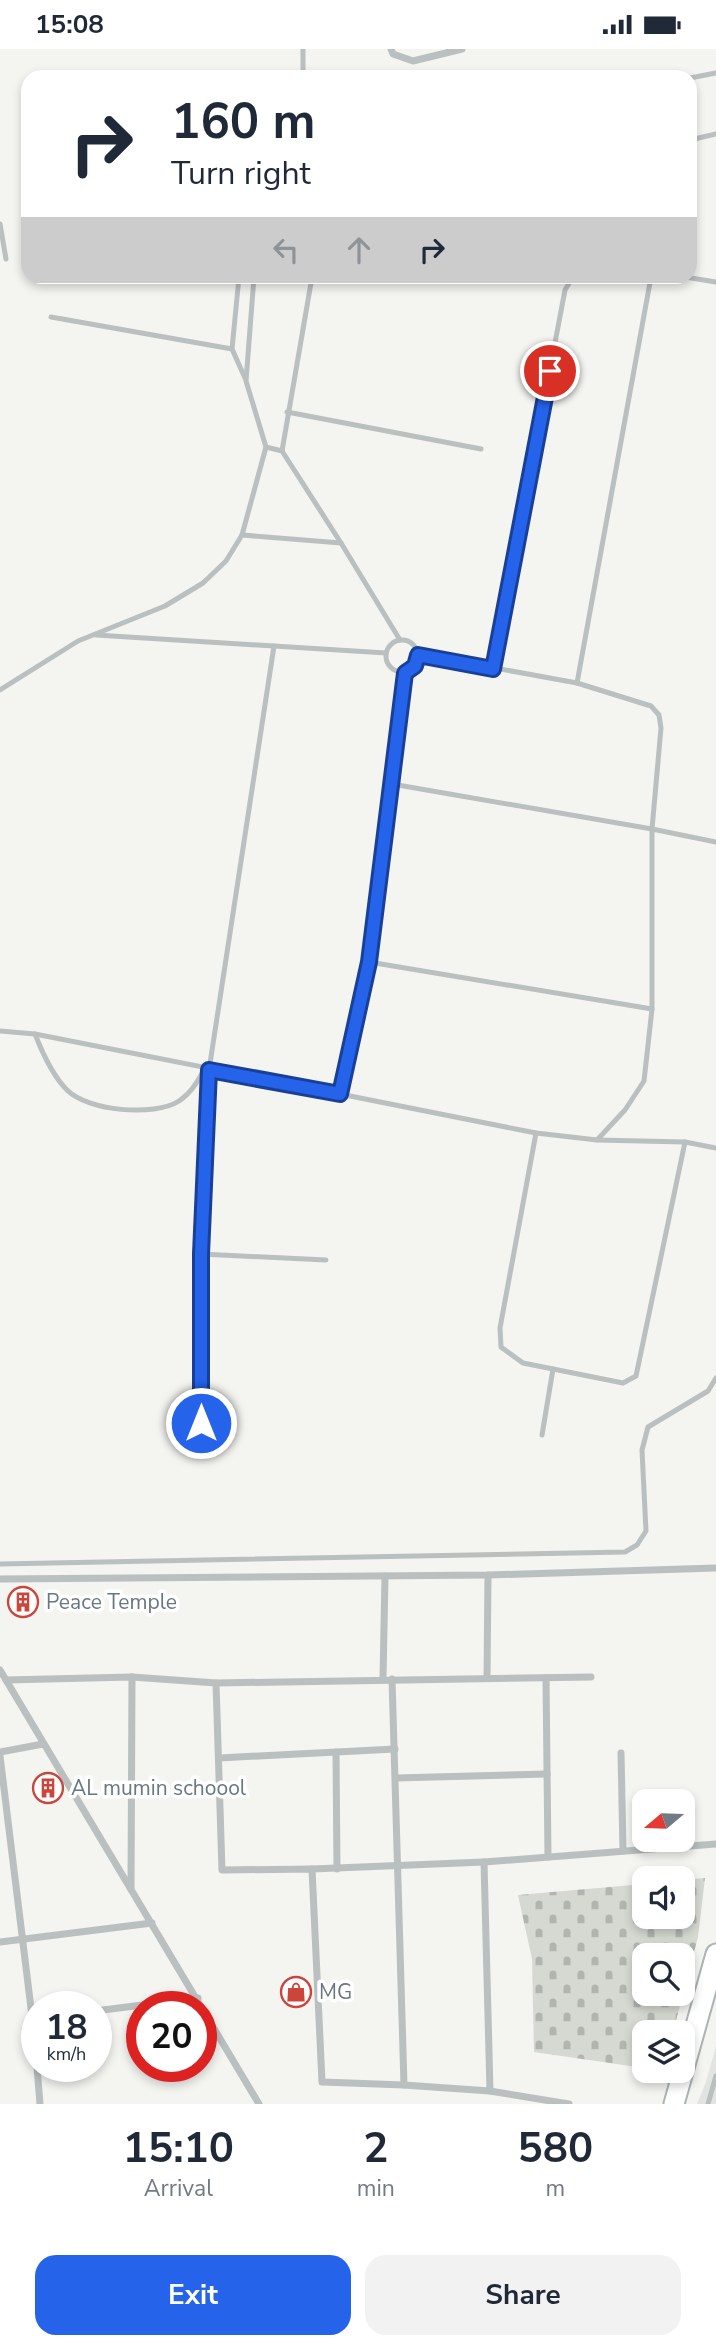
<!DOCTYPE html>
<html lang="en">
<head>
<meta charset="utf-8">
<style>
  body { margin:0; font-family:"Nunito Sans",sans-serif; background:#f2f2f3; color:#1f2937; height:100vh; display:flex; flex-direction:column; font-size:26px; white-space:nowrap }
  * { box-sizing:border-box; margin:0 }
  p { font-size:23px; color:#747a83 }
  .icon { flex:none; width:38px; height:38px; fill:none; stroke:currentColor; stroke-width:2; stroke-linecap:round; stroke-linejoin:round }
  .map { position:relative; height:2055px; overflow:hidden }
  .details { display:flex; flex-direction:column; background:#fff; flex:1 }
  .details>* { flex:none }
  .guide { position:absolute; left:21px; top:21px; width:676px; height:214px; border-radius:21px; box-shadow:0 4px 10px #0003; background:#fff; color:#1f2937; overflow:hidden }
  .needle { width:46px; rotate:251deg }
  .fabs { position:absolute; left:632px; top:1740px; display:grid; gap:14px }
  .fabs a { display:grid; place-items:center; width:63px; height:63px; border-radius:14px; background:#fff; box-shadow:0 4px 10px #0003; font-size:35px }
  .speed { position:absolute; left:21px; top:1942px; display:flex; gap:14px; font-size:35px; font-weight:700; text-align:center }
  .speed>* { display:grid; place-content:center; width:91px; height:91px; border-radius:50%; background:#fff; box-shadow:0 4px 10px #0003; line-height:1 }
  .speed small { font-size:18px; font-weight:400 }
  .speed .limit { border:10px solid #d22; background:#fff; color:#111 }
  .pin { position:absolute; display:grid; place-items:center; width:60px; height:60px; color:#fff; margin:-30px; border:4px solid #fff; border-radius:50%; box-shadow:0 2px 7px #0007 }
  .me { position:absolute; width:77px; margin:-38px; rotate:0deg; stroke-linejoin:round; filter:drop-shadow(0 0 5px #0008) }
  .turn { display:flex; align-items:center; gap:24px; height:147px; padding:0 35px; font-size:32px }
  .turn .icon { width:91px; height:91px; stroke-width:2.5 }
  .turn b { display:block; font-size:49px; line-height:60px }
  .lanes { display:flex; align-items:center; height:66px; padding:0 35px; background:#0003; justify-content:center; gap:35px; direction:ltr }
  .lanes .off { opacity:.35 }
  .eta { display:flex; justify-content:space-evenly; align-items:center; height:119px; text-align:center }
  .eta b { font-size:42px; font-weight:700; line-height:49px }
  .cta { display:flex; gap:14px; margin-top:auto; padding:14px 35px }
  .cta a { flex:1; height:80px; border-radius:21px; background:#2563eb; color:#fff; font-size:28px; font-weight:700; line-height:80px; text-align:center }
  .cta a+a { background:#f2f2f3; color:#1f2937 }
  .status { display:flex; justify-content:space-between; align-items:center; height:49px; padding:0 35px; background:#fff; direction:ltr }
  .status svg { height:19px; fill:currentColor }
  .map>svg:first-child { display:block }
  .built { fill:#e2e4e2 }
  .cemetery { fill:url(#cemetery-stones); fill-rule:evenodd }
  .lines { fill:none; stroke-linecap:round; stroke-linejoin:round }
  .secondary-casing { stroke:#acb3b5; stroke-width:23 }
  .service { stroke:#babfc0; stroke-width:5 }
  .minor { stroke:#babfc0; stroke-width:7 }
  .secondary { stroke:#fff; stroke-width:19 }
  .route-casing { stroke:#184099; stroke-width:18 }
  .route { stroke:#2563eb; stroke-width:12 }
  .labels { text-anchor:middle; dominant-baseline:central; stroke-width:7; stroke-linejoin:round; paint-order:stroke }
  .poi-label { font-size:21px; fill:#67787e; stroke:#fff; text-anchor:start }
</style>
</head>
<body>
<div class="status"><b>15:08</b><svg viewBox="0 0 49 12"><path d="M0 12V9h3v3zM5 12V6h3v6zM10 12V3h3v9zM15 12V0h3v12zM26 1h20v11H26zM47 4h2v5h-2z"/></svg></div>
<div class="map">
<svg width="716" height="2055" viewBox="0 0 716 2055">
  <defs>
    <pattern id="cemetery-stones" width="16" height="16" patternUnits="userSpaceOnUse" patternTransform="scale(1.75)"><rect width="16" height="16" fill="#d5d9d1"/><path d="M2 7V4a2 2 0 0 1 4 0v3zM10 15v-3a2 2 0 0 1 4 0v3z" fill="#b1b5af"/></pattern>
  </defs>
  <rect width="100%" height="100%" fill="#f4f4f1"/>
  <!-- built -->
  <path class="built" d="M 716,1997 L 716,2055 L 697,2055 L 706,2033 Z"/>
  <!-- cemetery -->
  <path class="cemetery" d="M 705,1829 L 698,1888 L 673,1983 L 644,1983 L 644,2019 L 534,2003 L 532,1910 L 518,1846 L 644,1835 L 644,1867 L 682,1867 L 683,1831 ZM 644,1906 L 682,1906 L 682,1944 L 644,1944 Z"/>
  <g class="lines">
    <!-- secondary casing -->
    <g class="secondary-casing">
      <path id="secondary" d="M 674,2055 L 716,1905"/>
    </g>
    <!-- service -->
    <g class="service">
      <path d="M 303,0 L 303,28"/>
      <path d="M 690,29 L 716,24"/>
      <path d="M 690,91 L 716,85"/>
      <path d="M 0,175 L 6,210"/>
      <path d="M 685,228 L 716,233"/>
      <path d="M 51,268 L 232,300 L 245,329"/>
      <path d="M 232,300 L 239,228"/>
      <path d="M 287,363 L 481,400"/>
      <path d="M 266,398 L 282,402 L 341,494"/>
      <path d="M 282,402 L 312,228"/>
      <path d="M 242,486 L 341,494 L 400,591"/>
      <path d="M 96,586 L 386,604"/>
      <circle cx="402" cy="607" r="16"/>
      <path d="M 418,605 L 577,634 L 651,657 L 659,666 L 661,679 L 652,780 L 716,793"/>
      <path d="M 493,620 L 565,241 L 573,228"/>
      <path d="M 577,634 L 651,228"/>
      <path d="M 0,641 L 78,592 L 165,557 L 203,534 L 226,512 L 242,486 L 266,398 L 246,332 L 254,228"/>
      <path d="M 392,735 L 652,780 L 652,960 L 644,1032 L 625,1061 L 597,1091 L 536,1084 L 340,1045 L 369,913 L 405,624"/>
      <path d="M 369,913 L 652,960"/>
      <path d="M 0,982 L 35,985 L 340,1045"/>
      <path d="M 35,985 C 42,1003 52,1026 67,1041 C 88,1062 154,1068 179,1052 C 192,1043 198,1032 205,1019"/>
      <path d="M 536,1084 L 500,1279 L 501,1298 L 523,1314 L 623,1334 L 636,1327 L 685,1093"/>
      <path d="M 597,1091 L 685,1093 L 716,1099"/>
      <path d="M 201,1205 L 326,1211"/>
      <path d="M 201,1374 L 201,1205 L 209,1021 L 274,597"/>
      <path d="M 542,1386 L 553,1320"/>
      <path d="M 0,1515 L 625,1503 L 637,1496 L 646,1482 L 642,1401 L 648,1378 L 708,1342 L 716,1329"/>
      <path d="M 708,2055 L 716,2027"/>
    </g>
    <!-- minor -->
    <g class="minor">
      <path d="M 391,0 L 393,5 L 413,12 L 462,0"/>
      <path d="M 0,1530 L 488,1526 L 716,1519"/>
      <path d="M 0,1621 L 259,2055"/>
      <path d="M 132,1628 L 216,1634 L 591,1628"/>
      <path d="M 487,1629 L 488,1526"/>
      <path d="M 546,1629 L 548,1808"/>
      <path d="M 383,1630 L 385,1527"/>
      <path d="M 392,1630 L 404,2036 L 490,2042"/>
      <path d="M 6,1631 L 132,1628 L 131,1840"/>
      <path d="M 216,1634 L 222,1821 L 312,1820 L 322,2033 L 404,2036"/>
      <path d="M 0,1703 L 43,1695"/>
      <path d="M 336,1703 L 337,1820"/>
      <path d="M 621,1704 L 623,1802"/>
      <path d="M 0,1707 L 37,2008"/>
      <path d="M 219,1709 L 395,1700"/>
      <path d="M 396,1729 L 547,1725"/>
      <path d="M 484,1813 L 716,1795"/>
      <path d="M 312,1820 L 484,1813 L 490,2042 L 569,2055"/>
      <path d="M 0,1893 L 152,1874"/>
      <path d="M 103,1961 L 198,1949"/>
      <path d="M 37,2018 L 40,2055"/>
    </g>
    <!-- secondary -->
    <use href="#secondary" class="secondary"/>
  </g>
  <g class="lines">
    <!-- route casing -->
    <g class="route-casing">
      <path id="route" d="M 201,1374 L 201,1205 L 209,1021 L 340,1045 L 369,913 L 405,624 L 415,617 L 418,606 L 493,620 L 550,322"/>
    </g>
    <!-- route -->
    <use href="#route" class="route"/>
  </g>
  <!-- icons -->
  <defs>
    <g id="building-ring" transform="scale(1.575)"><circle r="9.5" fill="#fff" stroke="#cb453a" stroke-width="1.5"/><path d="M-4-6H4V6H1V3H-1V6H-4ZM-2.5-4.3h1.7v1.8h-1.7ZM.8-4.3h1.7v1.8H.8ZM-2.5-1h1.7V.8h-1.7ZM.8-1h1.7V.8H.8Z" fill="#cb453a"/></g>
    <g id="shop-ring" transform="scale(1.575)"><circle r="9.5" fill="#fff" stroke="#cb453a" stroke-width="1.5"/><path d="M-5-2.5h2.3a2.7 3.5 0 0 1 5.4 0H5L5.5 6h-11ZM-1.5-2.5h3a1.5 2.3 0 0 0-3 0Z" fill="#cb453a"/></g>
  </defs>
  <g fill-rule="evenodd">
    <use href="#building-ring" x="23" y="1553"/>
    <use href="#building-ring" x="48" y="1739"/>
    <use href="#shop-ring" x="296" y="1943"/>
  </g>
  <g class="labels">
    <!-- poi labels -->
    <g class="poi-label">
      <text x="46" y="1553">Peace Temple</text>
      <text x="71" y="1739">AL mumin schoool</text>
      <text x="319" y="1943">MG</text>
    </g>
  </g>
</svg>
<div class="fabs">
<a><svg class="needle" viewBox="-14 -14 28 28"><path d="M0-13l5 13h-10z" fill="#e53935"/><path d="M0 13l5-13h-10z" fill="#747a83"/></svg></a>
<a><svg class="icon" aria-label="sound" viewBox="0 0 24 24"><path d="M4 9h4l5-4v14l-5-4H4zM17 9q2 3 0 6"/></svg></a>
<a><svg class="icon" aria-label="search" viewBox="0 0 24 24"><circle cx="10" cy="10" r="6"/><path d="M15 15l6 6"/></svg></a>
<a><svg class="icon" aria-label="layers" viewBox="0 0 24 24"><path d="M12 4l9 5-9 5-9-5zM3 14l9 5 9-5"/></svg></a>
</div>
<div class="speed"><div>18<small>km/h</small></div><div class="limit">20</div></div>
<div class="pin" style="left:550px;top:322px;background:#d93025"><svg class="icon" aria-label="arrive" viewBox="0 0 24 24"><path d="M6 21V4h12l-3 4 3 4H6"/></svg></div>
<svg class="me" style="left:201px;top:1374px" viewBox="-20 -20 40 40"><circle r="17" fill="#2563eb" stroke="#fff" stroke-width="3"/><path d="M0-11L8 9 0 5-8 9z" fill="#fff"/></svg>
<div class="guide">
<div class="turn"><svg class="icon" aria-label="right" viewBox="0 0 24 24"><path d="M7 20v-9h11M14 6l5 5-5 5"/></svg><div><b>160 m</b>Turn right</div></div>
<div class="lanes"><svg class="icon off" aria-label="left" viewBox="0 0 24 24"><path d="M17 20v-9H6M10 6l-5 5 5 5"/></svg><svg class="icon off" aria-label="ahead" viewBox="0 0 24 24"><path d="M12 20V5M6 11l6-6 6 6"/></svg><svg class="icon" aria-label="right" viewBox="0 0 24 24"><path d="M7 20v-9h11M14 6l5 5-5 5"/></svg></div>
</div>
</div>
<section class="details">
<div class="eta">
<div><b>15:10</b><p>Arrival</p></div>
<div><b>2</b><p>min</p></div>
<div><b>580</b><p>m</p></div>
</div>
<div class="cta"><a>Exit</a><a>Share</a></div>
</section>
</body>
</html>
